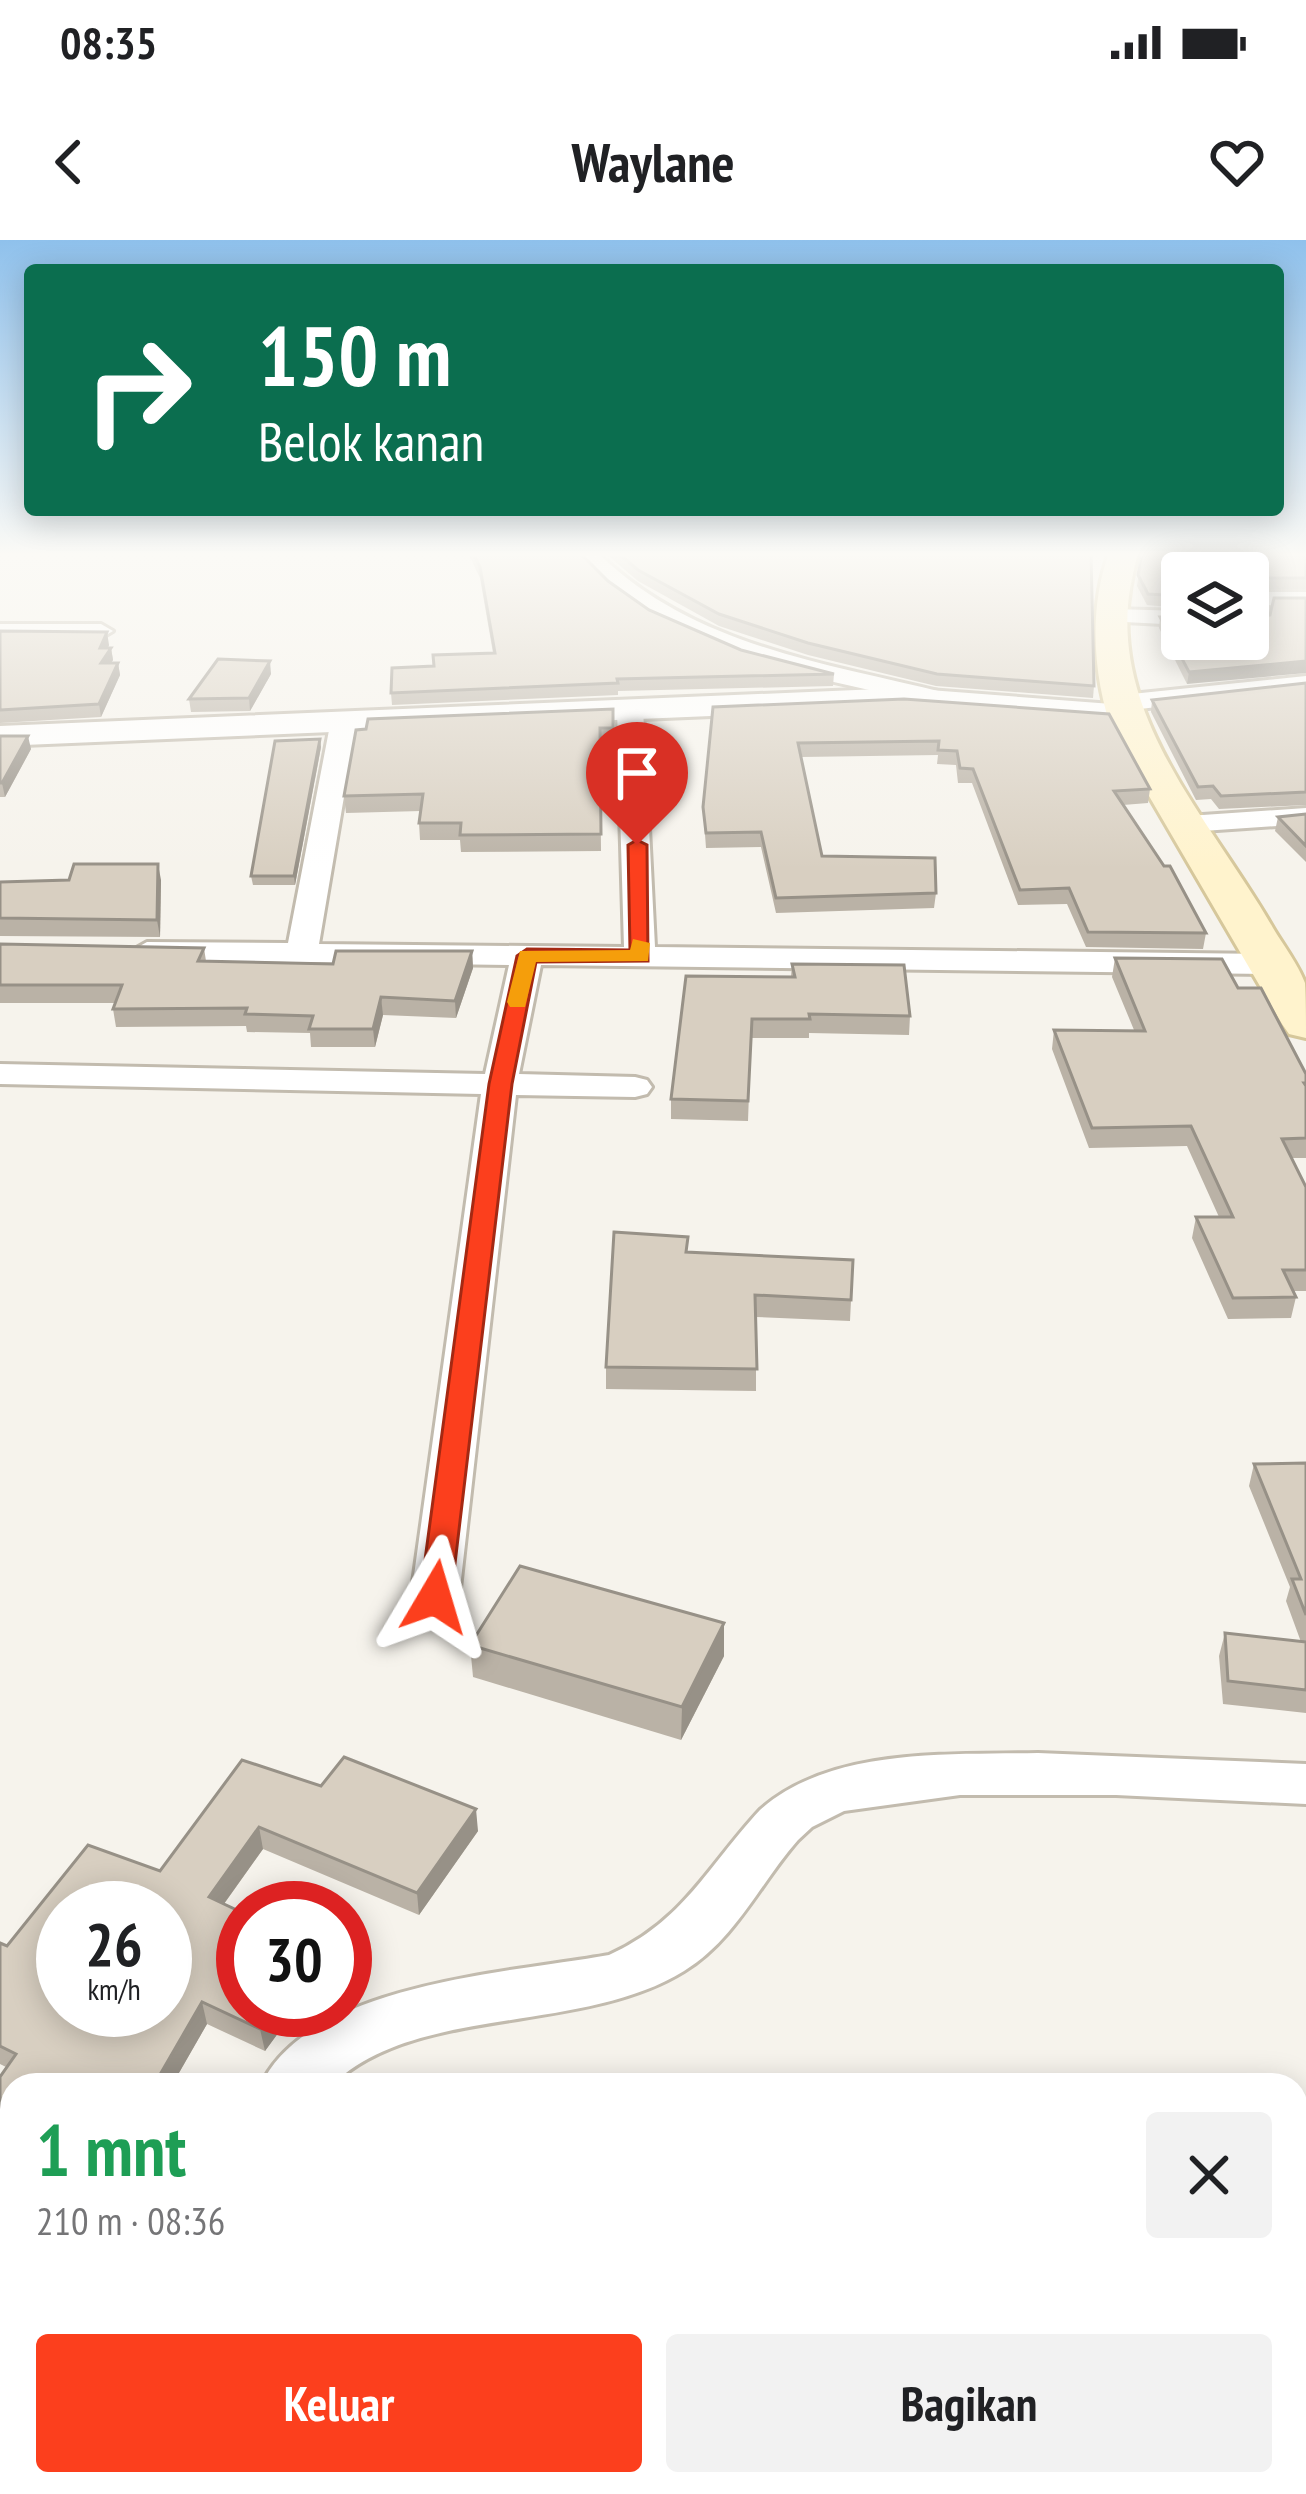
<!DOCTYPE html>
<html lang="id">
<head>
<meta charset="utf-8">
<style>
  body { margin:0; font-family:"PT Sans Narrow",sans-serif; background:#f2f2f2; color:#202124; height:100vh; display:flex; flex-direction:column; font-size:45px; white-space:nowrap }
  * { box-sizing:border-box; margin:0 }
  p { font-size:39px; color:#757577 }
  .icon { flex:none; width:66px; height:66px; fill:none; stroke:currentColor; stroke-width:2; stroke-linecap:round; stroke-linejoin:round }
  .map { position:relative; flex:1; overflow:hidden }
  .details { position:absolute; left:0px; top:1833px; width:1308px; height:423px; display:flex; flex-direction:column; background:#fff; border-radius:36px 36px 0 0; box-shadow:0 6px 30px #0003 }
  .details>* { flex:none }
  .hud { position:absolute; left:24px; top:24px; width:1260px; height:252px; border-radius:12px; box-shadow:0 6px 30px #0003; background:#0b6e4f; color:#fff; overflow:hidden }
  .fabs { position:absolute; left:1161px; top:312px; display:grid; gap:24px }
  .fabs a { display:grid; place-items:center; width:108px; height:108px; border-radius:12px; background:#fff; box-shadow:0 6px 30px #0003; font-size:60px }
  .speed { position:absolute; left:36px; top:1641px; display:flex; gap:24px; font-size:60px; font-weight:700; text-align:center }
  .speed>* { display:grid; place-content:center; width:156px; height:156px; border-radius:50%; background:#fff; box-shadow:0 6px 30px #0003; line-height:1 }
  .speed small { font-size:30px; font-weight:400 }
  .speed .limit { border:18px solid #d22; background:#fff; color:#111 }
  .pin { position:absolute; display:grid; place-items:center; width:102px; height:102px; color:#fff; margin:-123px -51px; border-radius:50% 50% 50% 0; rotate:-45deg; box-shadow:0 0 12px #0007 }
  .pin .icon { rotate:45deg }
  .me { position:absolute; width:132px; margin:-66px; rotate:7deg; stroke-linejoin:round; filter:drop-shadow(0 0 9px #0008) }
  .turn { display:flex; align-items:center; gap:42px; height:252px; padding:0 36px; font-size:54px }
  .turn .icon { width:156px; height:156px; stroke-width:2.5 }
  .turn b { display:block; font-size:84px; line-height:102px }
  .round { display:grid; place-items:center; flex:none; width:126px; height:126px; border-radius:12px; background:#f2f2f2 }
  .head { display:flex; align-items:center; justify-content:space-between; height:204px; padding:0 36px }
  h1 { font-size:72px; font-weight:600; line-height:90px; color:#1e9e55 }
  .action { display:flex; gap:24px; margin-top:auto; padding:24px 36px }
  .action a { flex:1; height:138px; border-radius:12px; background:#fc3f1d; color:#fff; font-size:48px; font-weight:600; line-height:138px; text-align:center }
  .action a+a { background:#f2f2f2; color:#202124 }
  .status { display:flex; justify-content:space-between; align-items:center; height:84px; padding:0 60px; background:#fff; direction:ltr }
  .status svg { height:33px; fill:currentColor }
  header { display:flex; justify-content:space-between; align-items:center; height:156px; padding:0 36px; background:#fff; font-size:54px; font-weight:600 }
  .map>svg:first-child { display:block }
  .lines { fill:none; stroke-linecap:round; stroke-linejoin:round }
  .minor-casing { stroke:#c2bbae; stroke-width:6 }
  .tertiary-casing { stroke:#c2bbae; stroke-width:6 }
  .secondary-casing { stroke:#d6c79b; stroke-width:6 }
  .minor { fill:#fff; fill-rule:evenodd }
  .tertiary { fill:#fff; fill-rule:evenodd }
  .secondary { fill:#fff3cd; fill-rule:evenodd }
  .wall { fill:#bab2a6 }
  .shaded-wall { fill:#979187 }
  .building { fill:#d8cfc1; stroke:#979187; stroke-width:3; fill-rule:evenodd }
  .route { fill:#fc3f1d; stroke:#a42913; stroke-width:3 }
  .slow { fill:#f59e0b }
</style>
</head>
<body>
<div class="status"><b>08:35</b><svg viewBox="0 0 49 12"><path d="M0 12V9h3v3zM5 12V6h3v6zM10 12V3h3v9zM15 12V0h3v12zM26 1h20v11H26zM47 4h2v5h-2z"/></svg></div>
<header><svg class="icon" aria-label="back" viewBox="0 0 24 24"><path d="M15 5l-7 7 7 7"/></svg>Waylane<svg class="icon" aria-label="heart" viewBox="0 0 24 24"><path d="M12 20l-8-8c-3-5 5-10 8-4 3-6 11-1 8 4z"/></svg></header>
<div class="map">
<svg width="1306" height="2254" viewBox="0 0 1306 2254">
  <rect width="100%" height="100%" fill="#f6f3ec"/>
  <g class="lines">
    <!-- minor casing -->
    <g class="minor-casing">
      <g id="minor">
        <path d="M 576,313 L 598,313 C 693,406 822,422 946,453 L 949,458 L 937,465 C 813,435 662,419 576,313 Z"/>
        <path d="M 1248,352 L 1306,352 L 1306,366 L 1266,365 L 1270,377 L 1267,382 L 1248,387 Z"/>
        <path d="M 1114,369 L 1182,371 L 1182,385 L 1106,381 L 1106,371 Z"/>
        <path d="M 0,384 L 101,384 L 113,391 L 101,398 L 0,398 Z"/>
        <path d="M 1306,436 L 1306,450 L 1122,471 L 1109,463 L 1122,455 Z"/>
        <path d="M 630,461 L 643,469 L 655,707 L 1268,714 L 1284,724 L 1268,734 L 541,725 L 519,834 L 635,837 L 647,840 L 652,847 L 647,854 L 635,857 L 516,855 L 459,1357 L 452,1369 L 435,1374 L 418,1369 L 411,1357 L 481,854 L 0,844 L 0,824 L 485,834 L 509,725 L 147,720 L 131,711 L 147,702 L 288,703 L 331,480 L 344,472 L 357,480 L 319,704 L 624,707 L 617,469 Z"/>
        <path d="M 1306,568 L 1306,584 L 1188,592 L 1174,584 L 1188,576 Z"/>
        <path d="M 1038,1513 L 1306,1524 L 1306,1564 L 1116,1555 L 960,1555 L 844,1571 L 812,1587 L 798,1600 C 760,1643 735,1700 684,1731 C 581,1795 415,1764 332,1845 L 261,1845 C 309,1743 510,1733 609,1715 C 684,1681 707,1627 760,1570 C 830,1507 950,1515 1038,1513 Z"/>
        <path d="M 52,2244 L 123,2244 L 119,2254 L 48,2254 Z"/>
      </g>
    </g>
    <!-- tertiary casing -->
    <g class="tertiary-casing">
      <path id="tertiary" d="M 903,448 L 1125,465 L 1141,475 L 1125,485 L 903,468 L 0,506 L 0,486 Z"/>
    </g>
    <!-- secondary casing -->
    <g class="secondary-casing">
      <path id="secondary" d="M 1109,313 L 1139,313 C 1090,458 1207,573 1273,688 C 1283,705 1298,724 1305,743 C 1306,759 1306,782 1306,798 L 1289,794 L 1282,784 L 1114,496 C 1093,440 1088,369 1109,313 Z"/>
    </g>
    <!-- minor -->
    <use href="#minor" class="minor"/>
    <!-- tertiary -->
    <use href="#tertiary" class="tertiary"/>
    <!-- secondary -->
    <use href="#secondary" class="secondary"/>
  </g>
  <!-- wall -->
  <g class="wall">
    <path d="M 468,313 L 580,313 L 608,341 L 649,370 L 741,410 L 834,434 L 833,446 L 618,451 L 618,455 L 392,465 L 391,453 L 434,426 L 493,413 L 480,338 Z"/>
    <path d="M 605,313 L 1091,313 L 1094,446 L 1093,458 L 936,446 L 808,415 L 719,386 L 638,341 Z"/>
    <path d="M 1142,313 L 1306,313 L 1306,349 L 1248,349 L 1248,333 L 1182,333 L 1182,368 L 1147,365 L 1137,346 Z"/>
    <path d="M 1306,358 L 1187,444 L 1159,388 L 1160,377 L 1182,399 L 1270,375 Z"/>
    <path d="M 0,391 L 109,405 L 108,408 L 111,408 L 113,420 L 111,423 L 118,423 L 120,435 L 101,477 L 0,483 Z"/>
    <path d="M 271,434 L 250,471 L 191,472 L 189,459 Z"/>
    <path d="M 1306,443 L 1306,565 L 1219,569 L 1211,559 L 1196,560 L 1151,472 L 1152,460 Z"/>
    <path d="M 904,459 L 1150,549 L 1148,563 L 1123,565 L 1206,693 L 1203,709 L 1086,707 L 1067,664 L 1018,665 L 972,543 L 958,543 L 956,525 L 937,524 L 938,515 L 801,517 L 822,616 L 936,653 L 934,668 L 776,673 L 761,607 L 706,608 L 703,567 L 713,467 Z"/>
    <path d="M 613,469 L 614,504 L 600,504 L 601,611 L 461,612 L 460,600 L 420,600 L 419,583 L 421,571 L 346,573 L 344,556 Z"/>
    <path d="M 0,496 L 31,509 L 5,557 L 0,557 Z"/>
    <path d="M 321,507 L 295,645 L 253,645 L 251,636 Z"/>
    <path d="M 1306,574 L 1306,622 L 1275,591 L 1278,577 Z"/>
    <path d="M 161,640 L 160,697 L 0,696 L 0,642 Z"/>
    <path d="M 0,704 L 204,708 L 206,721 L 333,724 L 472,711 L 473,728 L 456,778 L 383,775 L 375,807 L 311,807 L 310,793 L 247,792 L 246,786 L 116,787 L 113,769 L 115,763 L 0,763 Z"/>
    <path d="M 1115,718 L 1238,748 L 1306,834 L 1306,918 L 1292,918 L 1306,947 L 1306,1051 L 1294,1051 L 1296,1057 L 1291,1078 L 1228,1079 L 1192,998 L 1196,977 L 1219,977 L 1187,906 L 1089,908 L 1052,809 L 1054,790 L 1134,790 L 1112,737 Z"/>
    <path d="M 792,724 L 910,776 L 909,795 L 809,793 L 809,798 L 751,798 L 748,881 L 671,879 L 671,859 L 791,737 Z"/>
    <path d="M 688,1012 L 853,1020 L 850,1081 L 756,1077 L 756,1151 L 606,1149 L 606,1127 Z"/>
    <path d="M 1306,1223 L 1306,1473 L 1223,1464 L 1219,1416 L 1225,1393 L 1301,1402 L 1286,1361 L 1290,1347 L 1249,1246 L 1254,1224 Z"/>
    <path d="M 470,1405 L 724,1416 L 681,1500 L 473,1437 Z"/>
    <path d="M 321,1546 L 478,1591 L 419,1675 L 263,1609 L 224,1664 L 295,1770 L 265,1811 L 207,1784 L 172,1845 L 12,1845 L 12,1923 L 0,1918 L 0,1837 L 6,1827 L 0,1824 L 0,1703 L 7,1706 L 160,1631 Z"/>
  </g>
  <!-- shaded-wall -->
  <g class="shaded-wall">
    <path d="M 107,392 L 109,405 L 102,420 L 100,408 Z"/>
    <path d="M 111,408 L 113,420 L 103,435 L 101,423 Z"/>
    <path d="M 270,421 L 271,434 L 250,471 L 249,458 Z"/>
    <path d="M 1306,421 L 1306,433 L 1187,444 L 1189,432 Z"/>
    <path d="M 118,423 L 120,435 L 101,477 L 99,464 Z"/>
    <path d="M 28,496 L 31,509 L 5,557 L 2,543 Z"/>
    <path d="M 320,499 L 321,507 L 295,645 L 294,636 Z"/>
    <path d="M 158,624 L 161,640 L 160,697 L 157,680 Z"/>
    <path d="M 472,711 L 473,728 L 456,778 L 455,761 Z"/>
    <path d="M 381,757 L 383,775 L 375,807 L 373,789 Z"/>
    <path d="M 724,1383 L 724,1416 L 681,1500 L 682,1467 Z"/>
    <path d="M 476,1569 L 478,1591 L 419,1675 L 417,1653 Z"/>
    <path d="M 259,1587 L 263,1609 L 213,1679 L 209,1657 Z"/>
    <path d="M 202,1762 L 207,1784 L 172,1845 L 154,1845 Z"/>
    <path d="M 275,1770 L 295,1770 L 265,1811 L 260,1789 Z"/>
  </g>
  <!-- building -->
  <g class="building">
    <path d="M 473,313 L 580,313 L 608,341 L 649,370 L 741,410 L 834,434 L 617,439 L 618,443 L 391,453 L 392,428 L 434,426 L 433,415 L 495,413 L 480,327 Z"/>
    <path d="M 618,313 L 1091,313 L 1094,446 L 937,434 L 808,403 L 719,374 L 638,330 Z"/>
    <path d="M 1142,313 L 1306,313 L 1306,338 L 1248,338 L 1248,333 L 1182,333 L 1182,356 L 1148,354 L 1138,335 Z"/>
    <path d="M 1274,358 L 1306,358 L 1306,421 L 1189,432 L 1160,377 L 1182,377 L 1182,399 L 1248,399 L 1248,379 L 1270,375 Z"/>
    <path d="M 0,391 L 107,392 L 100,408 L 111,408 L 101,423 L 118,423 L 99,464 L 0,470 Z"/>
    <path d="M 218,419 L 270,421 L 249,458 L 189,459 Z"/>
    <path d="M 1306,443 L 1306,552 L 1221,556 L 1213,546 L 1198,547 L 1152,460 Z"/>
    <path d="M 904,459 L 1109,474 L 1150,549 L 1114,551 L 1164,626 L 1170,626 L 1206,693 L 1088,692 L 1069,648 L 1020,650 L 973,529 L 960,528 L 957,511 L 938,510 L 939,501 L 798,503 L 822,616 L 935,618 L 936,653 L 776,658 L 761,592 L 706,593 L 703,567 L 713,467 Z"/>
    <path d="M 613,469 L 613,488 L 600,488 L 601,594 L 460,595 L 461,583 L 419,583 L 423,554 L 344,556 L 356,490 L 366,489 L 368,479 Z"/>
    <path d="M 0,496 L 28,496 L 2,543 L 0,543 Z"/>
    <path d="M 320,499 L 294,636 L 251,636 L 275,501 Z"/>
    <path d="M 1306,574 L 1306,606 L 1278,577 Z"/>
    <path d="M 74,624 L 158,624 L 157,680 L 0,678 L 0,642 L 69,640 Z"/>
    <path d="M 0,704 L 204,708 L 198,721 L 333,724 L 336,711 L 472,711 L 455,761 L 381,757 L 373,789 L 309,789 L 313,776 L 245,774 L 247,768 L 113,769 L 122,745 L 0,745 Z"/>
    <path d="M 1115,718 L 1222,719 L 1238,748 L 1261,748 L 1306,834 L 1306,843 L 1304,843 L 1306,846 L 1306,898 L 1282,899 L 1306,947 L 1306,1030 L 1283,1030 L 1296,1057 L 1233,1058 L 1196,977 L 1233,977 L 1191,886 L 1092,888 L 1054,790 L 1145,791 Z"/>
    <path d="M 792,724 L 904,725 L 910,776 L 809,774 L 810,779 L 752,779 L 748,861 L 671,859 L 686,736 L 795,737 Z"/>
    <path d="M 614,992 L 688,997 L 686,1012 L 853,1020 L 851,1060 L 755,1055 L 757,1129 L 606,1127 Z"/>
    <path d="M 1306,1223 L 1306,1375 L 1292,1339 L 1301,1339 L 1254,1224 Z"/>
    <path d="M 520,1326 L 724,1383 L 682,1467 L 470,1405 Z"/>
    <path d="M 1225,1393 L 1306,1402 L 1306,1450 L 1228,1441 Z"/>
    <path d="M 344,1517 L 476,1569 L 417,1653 L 259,1587 L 209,1657 L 243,1673 L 243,1770 L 275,1770 L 260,1789 L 202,1762 L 154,1845 L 12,1845 L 12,1904 L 0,1899 L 0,1837 L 16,1814 L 0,1806 L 0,1703 L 7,1706 L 88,1605 L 160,1631 L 242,1520 L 321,1546 ZM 63,1668 L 165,1668 L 165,1770 L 63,1770 Z"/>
  </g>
  <!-- sky -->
  <linearGradient id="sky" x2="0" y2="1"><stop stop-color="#8fc1ec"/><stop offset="0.5" stop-color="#fbfaf6"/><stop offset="1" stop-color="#fbfaf6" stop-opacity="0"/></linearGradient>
  <rect width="1306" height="629" fill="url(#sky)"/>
  <!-- route -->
  <path class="route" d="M 637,600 L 647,605 L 648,721 L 536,722 L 512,844 L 451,1357 L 446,1365 L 424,1365 L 420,1357 L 489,844 L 517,716 L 527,709 L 630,710 L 628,605 Z"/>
  <!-- slow -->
  <path class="slow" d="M 633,699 L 650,703 L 648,721 L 536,722 L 525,767 L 510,767 L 507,762 L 520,711 L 630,710 Z"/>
</svg>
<div class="fabs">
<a><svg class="icon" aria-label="layers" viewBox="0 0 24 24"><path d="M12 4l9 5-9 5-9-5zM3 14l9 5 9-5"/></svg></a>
</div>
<div class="speed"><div>26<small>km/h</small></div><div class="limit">30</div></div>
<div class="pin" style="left:637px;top:605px;background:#d93025"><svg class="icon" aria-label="arrive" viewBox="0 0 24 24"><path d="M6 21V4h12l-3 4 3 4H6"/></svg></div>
<svg class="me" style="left:435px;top:1357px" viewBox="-20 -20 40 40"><path d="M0-17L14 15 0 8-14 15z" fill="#fc3f1d" stroke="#fff" stroke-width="4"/></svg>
<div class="hud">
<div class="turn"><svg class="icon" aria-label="right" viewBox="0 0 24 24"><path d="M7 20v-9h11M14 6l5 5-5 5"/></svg><div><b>150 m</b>Belok kanan</div></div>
</div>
<section class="details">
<div class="head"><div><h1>1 mnt</h1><p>210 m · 08:36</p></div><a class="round"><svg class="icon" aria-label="close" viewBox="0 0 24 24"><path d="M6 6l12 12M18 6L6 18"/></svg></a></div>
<div class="action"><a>Keluar</a><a>Bagikan</a></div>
</section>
</div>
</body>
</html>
